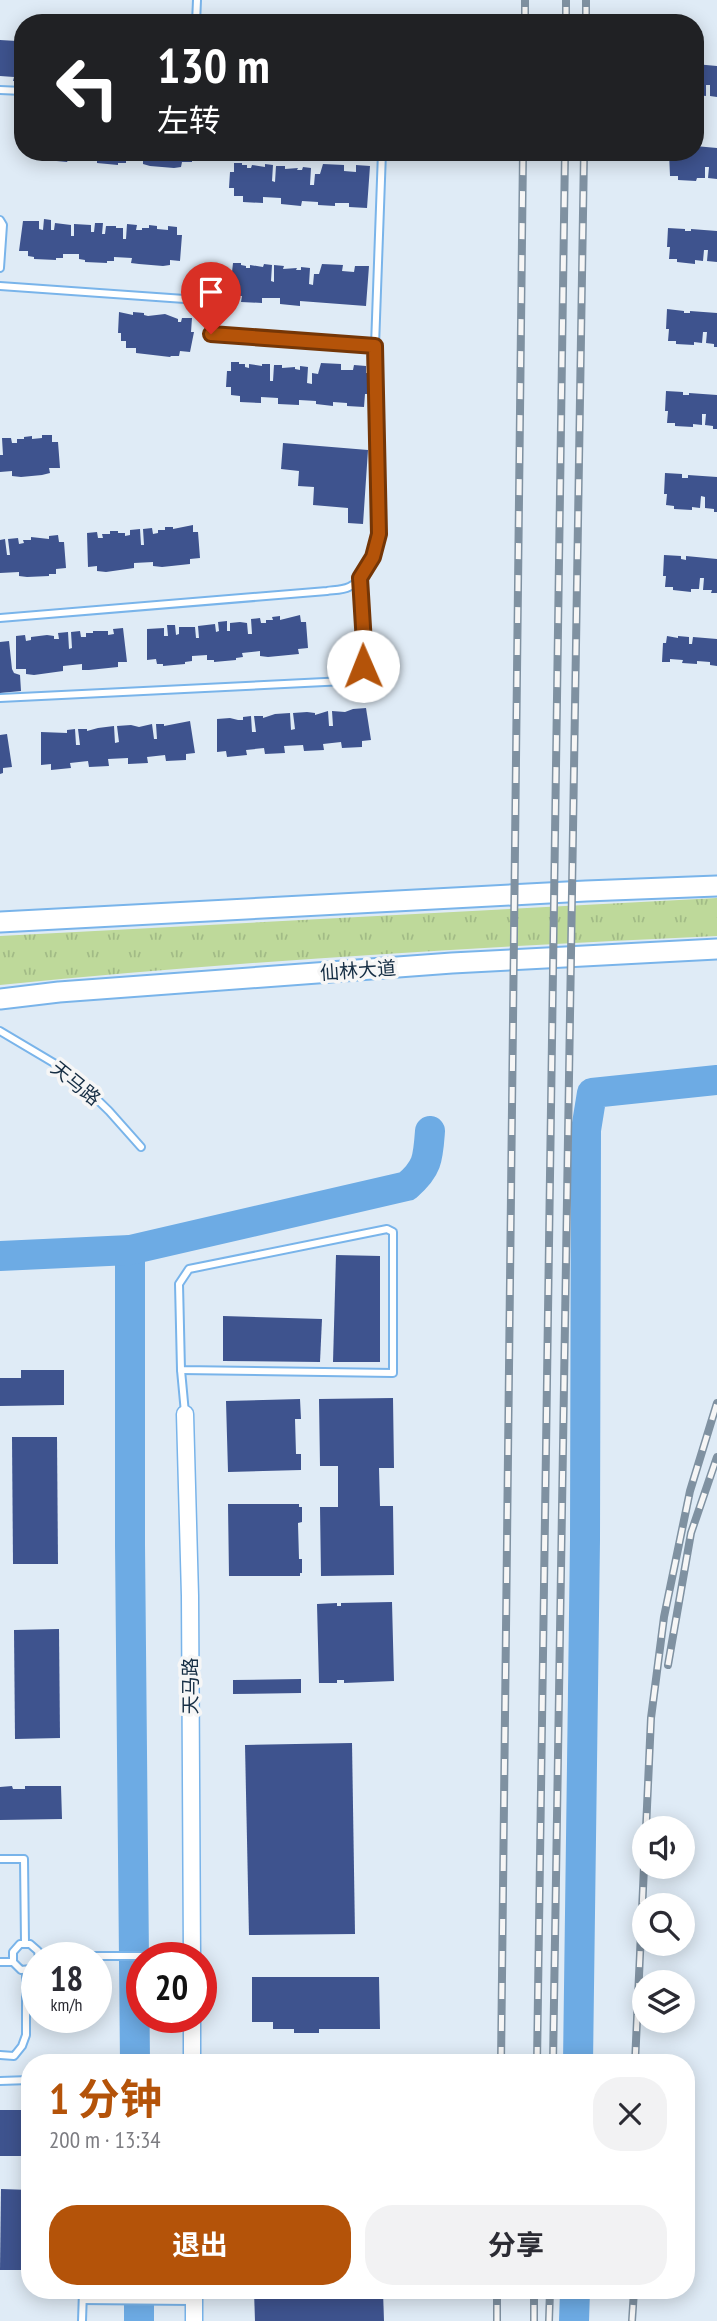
<!DOCTYPE html>
<html lang="zh">
<head>
<meta charset="utf-8">
<style>
  body { margin:0; font-family:"PT Sans Narrow","Noto Sans SC",sans-serif; background:#f2f2f3; color:#2b2b33; height:100vh; display:flex; flex-direction:column; font-size:26px; white-space:nowrap }
  * { box-sizing:border-box; margin:0 }
  p { font-size:23px; color:#7c7c81 }
  .icon { flex:none; width:38px; height:38px; fill:none; stroke:currentColor; stroke-width:2; stroke-linecap:round; stroke-linejoin:round }
  .map { position:relative; flex:1; overflow:hidden }
  .details { position:absolute; left:21px; top:2054px; width:674px; height:245px; display:flex; flex-direction:column; background:#fff; border-radius:28px; box-shadow:0 4px 18px #0003 }
  .details>* { flex:none }
  .top-card { position:absolute; left:14px; top:14px; width:690px; height:147px; border-radius:28px; box-shadow:0 4px 18px #0003; background:#202124; color:#fff; overflow:hidden }
  .controls { position:absolute; left:632px; top:1816px; display:grid; gap:14px }
  .controls a { display:grid; place-items:center; width:63px; height:63px; border-radius:50%; background:#fff; box-shadow:0 4px 18px #0003; font-size:35px }
  .speed { position:absolute; left:21px; top:1942px; display:flex; gap:14px; font-size:35px; font-weight:700; text-align:center }
  .speed>* { display:grid; place-content:center; width:91px; height:91px; border-radius:50%; background:#fff; box-shadow:0 4px 18px #0003; line-height:1 }
  .speed small { font-size:18px; font-weight:400 }
  .speed .limit { border:10px solid #d22; background:#fff; color:#111 }
  .pin { position:absolute; display:grid; place-items:center; width:60px; height:60px; color:#fff; margin:-72px -30px; border-radius:50% 50% 50% 0; rotate:-45deg; box-shadow:0 0 7px #0007 }
  .pin .icon { rotate:45deg }
  .me { position:absolute; width:77px; margin:-38px; rotate:359deg; stroke-linejoin:round; filter:drop-shadow(0 0 5px #0008) }
  .turn { display:flex; align-items:center; gap:24px; height:147px; padding:0 28px; font-size:32px }
  .turn .icon { width:91px; height:91px; stroke-width:2.5 }
  .turn b { display:block; font-size:49px; line-height:60px }
  .round { display:grid; place-items:center; flex:none; width:74px; height:74px; border-radius:28px; background:#f2f2f3 }
  .overview { display:flex; align-items:center; justify-content:space-between; height:119px; padding:0 28px }
  h1 { font-size:42px; font-weight:700; line-height:52px; color:#b45309 }
  .button { display:flex; gap:14px; margin-top:auto; padding:14px 28px }
  .button a { flex:1; height:80px; border-radius:28px; background:#b45309; color:#fff; font-size:28px; font-weight:700; line-height:80px; text-align:center }
  .button a+a { background:#f2f2f3; color:#2b2b33 }
  .map>svg:first-child { display:block }
  .grass { fill:url(#grass-tufts) }
  .lines { fill:none; stroke-linecap:round; stroke-linejoin:round }
  .river { stroke:#6dabe4; stroke-width:30 }
  .building { fill:#3e538e }
  .service-casing { stroke:#79b4ea; stroke-width:10 }
  .tertiary-casing { stroke:#79b4ea; stroke-width:19 }
  .primary-casing { stroke:#79b4ea; stroke-width:23 }
  .service { stroke:#fff; stroke-width:6 }
  .tertiary { stroke:#fff; stroke-width:16 }
  .primary { stroke:#fff; stroke-width:19 }
  .rail-casing { stroke:#7f91a1; stroke-width:8 }
  .rail { stroke:#f6f6f6; stroke-width:5; stroke-dasharray:16; stroke-linecap:butt }
  .route-casing { stroke:#753606; stroke-width:18 }
  .route { stroke:#b45309; stroke-width:12 }
  .labels { text-anchor:middle; dominant-baseline:central; stroke-width:7; stroke-linejoin:round; paint-order:stroke }
  .street-label { font-size:19px; fill:#152d43; stroke:#f6f6f6 }
</style>
</head>
<body>
<div class="map">
<svg width="717" height="2321" viewBox="0 0 717 2321">
  <defs>
    <pattern id="grass-tufts" width="24" height="20" patternUnits="userSpaceOnUse" patternTransform="scale(1.75)"><rect width="24" height="20" fill="#bed99a"/><path d="M3 7l-1-3M5 7V3M7 7l1-3M15 17l-1-3M17 17v-4M19 17l1-3" fill="none" stroke="#a2bb86"/></pattern>
  </defs>
  <rect width="100%" height="100%" fill="#dfebf6"/>
  <!-- grass -->
  <path class="grass" d="M 717,898 L 717,936 C 478,947 238,961 0,985 L 0,936 Z"/>
  <g class="lines">
    <!-- river -->
    <g class="river">
      <path d="M 130,1250 L 130,1545 L 135,2063"/>
      <path d="M 0,1256 L 130,1250 L 407,1186 C 428,1168 428,1158 430,1131"/>
      <path d="M 578,2063 L 585,1540 L 586,1130 L 592,1093 L 717,1080"/>
      <path d="M 139,2291 L 139,2321"/>
      <path d="M 574,2321 L 575,2291"/>
    </g>
  </g>
  <!-- building -->
  <g class="building">
    <path d="M 17,37 L 23,37 L 23,81 L 13,81 L 14,77 L 0,76 L 0,40 L 17,41 Z"/>
    <path d="M 695,64 L 717,66 L 717,97 L 710,96 L 710,85 L 706,85 L 706,96 L 697,95 L 697,98 L 695,98 Z"/>
    <path d="M 695,146 L 717,148 L 717,179 L 708,178 L 709,167 L 705,167 L 705,178 L 697,178 L 696,181 L 678,180 L 678,176 L 670,176 L 669,152 L 695,152 Z"/>
    <path d="M 40,152 L 192,152 L 192,162 L 182,162 L 181,167 L 174,168 L 150,166 L 143,164 L 143,159 L 126,158 L 126,163 L 118,163 L 118,165 L 97,163 L 97,161 L 90,161 L 91,156 L 75,155 L 75,160 L 68,160 L 67,162 L 46,160 L 46,158 L 39,158 Z"/>
    <path d="M 234,163 L 242,163 L 242,165 L 247,165 L 247,168 L 251,168 L 252,165 L 265,167 L 265,164 L 273,165 L 272,181 L 275,182 L 276,166 L 285,166 L 285,169 L 298,168 L 297,170 L 302,170 L 303,167 L 311,168 L 310,185 L 314,185 L 315,174 L 320,174 L 323,164 L 344,165 L 344,171 L 356,172 L 356,165 L 370,166 L 367,208 L 349,207 L 349,203 L 335,203 L 335,206 L 318,205 L 318,202 L 302,201 L 301,206 L 281,204 L 281,198 L 263,197 L 263,203 L 243,202 L 243,196 L 234,196 L 234,188 L 229,188 L 230,172 L 234,172 Z"/>
    <path d="M 44,219 L 51,220 L 51,230 L 54,230 L 55,223 L 71,225 L 71,236 L 74,236 L 74,224 L 91,225 L 91,232 L 94,232 L 95,223 L 103,223 L 102,234 L 105,234 L 106,226 L 116,226 L 116,228 L 123,228 L 123,239 L 126,239 L 127,224 L 137,225 L 136,230 L 142,230 L 142,228 L 149,228 L 149,225 L 157,226 L 157,229 L 168,230 L 168,226 L 177,227 L 177,235 L 182,235 L 180,261 L 170,260 L 170,265 L 163,266 L 139,264 L 131,263 L 132,258 L 114,257 L 114,261 L 107,261 L 107,263 L 85,262 L 85,260 L 79,259 L 79,254 L 63,254 L 63,258 L 56,258 L 56,260 L 34,259 L 34,257 L 28,256 L 28,251 L 19,251 L 23,221 L 39,221 L 39,229 L 43,230 Z"/>
    <path d="M 668,228 L 685,229 L 685,231 L 691,231 L 691,229 L 717,231 L 717,262 L 707,261 L 708,250 L 704,250 L 703,261 L 695,260 L 695,264 L 677,262 L 677,259 L 669,259 L 670,247 L 667,247 Z"/>
    <path d="M 233,263 L 241,263 L 241,265 L 246,266 L 246,268 L 250,268 L 250,265 L 263,267 L 264,264 L 272,265 L 271,281 L 274,282 L 274,265 L 284,266 L 283,269 L 297,268 L 296,270 L 301,270 L 301,267 L 310,268 L 309,284 L 313,285 L 314,274 L 319,274 L 322,264 L 343,265 L 342,271 L 354,272 L 355,266 L 369,266 L 366,306 L 300,301 L 300,306 L 280,304 L 280,298 L 262,298 L 262,303 L 241,302 L 242,296 L 233,296 L 233,288 L 228,288 L 229,272 L 232,272 Z"/>
    <path d="M 667,309 L 684,311 L 684,313 L 690,313 L 690,311 L 717,313 L 717,347 L 714,347 L 714,344 L 706,343 L 707,332 L 703,332 L 702,343 L 694,342 L 694,345 L 676,344 L 676,341 L 668,341 L 669,329 L 666,329 Z"/>
    <path d="M 119,312 L 133,315 L 133,312 L 144,313 L 144,315 L 148,316 L 165,314 L 178,319 L 178,322 L 181,322 L 182,318 L 192,318 L 191,332 L 194,332 L 190,352 L 180,351 L 179,356 L 171,356 L 170,357 L 136,353 L 136,348 L 126,348 L 126,341 L 121,341 L 121,333 L 118,333 Z"/>
    <path d="M 231,362 L 239,362 L 239,364 L 245,364 L 245,367 L 249,368 L 249,364 L 262,366 L 262,364 L 270,364 L 270,381 L 273,381 L 274,365 L 282,365 L 282,368 L 295,367 L 295,369 L 300,370 L 300,366 L 308,367 L 307,383 L 312,384 L 312,373 L 318,374 L 321,363 L 341,364 L 341,370 L 353,370 L 354,365 L 366,366 L 366,373 L 368,373 L 367,394 L 365,394 L 364,407 L 347,406 L 347,403 L 333,402 L 333,406 L 316,404 L 316,401 L 299,400 L 299,405 L 278,404 L 278,398 L 261,397 L 261,403 L 240,402 L 240,396 L 231,395 L 231,387 L 226,387 L 227,371 L 231,371 Z"/>
    <path d="M 666,391 L 683,392 L 683,395 L 689,395 L 689,393 L 717,395 L 717,429 L 713,429 L 713,426 L 705,425 L 706,414 L 702,414 L 702,425 L 693,424 L 693,427 L 675,426 L 675,423 L 667,423 L 668,411 L 665,411 Z"/>
    <path d="M 42,435 L 52,435 L 52,442 L 58,442 L 60,468 L 49,468 L 50,473 L 42,475 L 21,477 L 12,476 L 12,471 L 0,472 L 0,455 L 3,455 L 2,438 L 11,438 L 12,443 L 17,443 L 17,439 L 24,439 L 24,437 L 32,436 L 32,439 L 42,438 Z"/>
    <path d="M 283,443 L 368,450 L 363,524 L 348,523 L 348,508 L 313,505 L 314,487 L 298,486 L 299,471 L 281,469 Z"/>
    <path d="M 665,473 L 682,474 L 682,478 L 688,478 L 688,475 L 717,477 L 717,512 L 714,512 L 714,509 L 705,508 L 705,497 L 701,496 L 700,508 L 692,507 L 692,510 L 674,509 L 674,506 L 666,505 L 667,494 L 664,494 Z"/>
    <path d="M 193,525 L 193,532 L 198,532 L 200,558 L 190,559 L 190,564 L 162,567 L 153,566 L 153,562 L 134,563 L 134,568 L 106,572 L 97,571 L 97,566 L 88,567 L 87,533 L 97,532 L 98,538 L 103,538 L 102,534 L 110,534 L 110,531 L 118,531 L 118,533 L 125,533 L 125,536 L 130,535 L 130,530 L 140,529 L 141,545 L 144,545 L 143,529 L 152,528 L 153,534 L 158,533 L 158,530 L 165,530 L 165,527 L 173,527 L 173,529 Z"/>
    <path d="M 58,535 L 59,542 L 64,542 L 66,568 L 56,569 L 56,574 L 49,574 L 49,576 L 27,577 L 19,576 L 19,572 L 0,573 L 0,540 L 5,539 L 7,555 L 10,555 L 8,539 L 18,538 L 19,544 L 24,543 L 23,540 L 31,540 L 31,537 L 49,539 L 49,536 Z"/>
    <path d="M 664,555 L 681,556 L 681,559 L 686,560 L 686,556 L 717,559 L 717,593 L 711,593 L 712,590 L 703,590 L 704,578 L 700,578 L 699,589 L 691,589 L 691,592 L 673,590 L 673,587 L 665,587 L 666,576 L 663,576 Z"/>
    <path d="M 300,615 L 301,622 L 306,622 L 308,648 L 298,649 L 299,654 L 268,657 L 260,656 L 260,651 L 242,653 L 243,657 L 236,658 L 236,660 L 214,662 L 214,660 L 207,660 L 207,655 L 192,656 L 192,661 L 185,662 L 185,664 L 163,666 L 163,664 L 157,664 L 156,659 L 147,660 L 147,629 L 164,628 L 164,636 L 168,636 L 167,625 L 175,625 L 176,635 L 179,634 L 179,627 L 195,627 L 196,638 L 199,638 L 198,626 L 215,624 L 216,632 L 219,631 L 218,622 L 227,621 L 227,631 L 230,631 L 230,623 L 240,622 L 247,623 L 248,634 L 252,634 L 251,619 L 260,618 L 261,623 L 266,623 L 266,620 L 273,620 L 272,617 L 280,616 L 280,620 Z"/>
    <path d="M 123,628 L 127,662 L 118,662 L 118,667 L 89,670 L 82,670 L 82,664 L 63,666 L 63,671 L 34,675 L 26,674 L 26,669 L 16,669 L 16,636 L 25,635 L 26,641 L 31,640 L 31,637 L 47,635 L 54,636 L 54,639 L 59,639 L 58,633 L 68,632 L 69,649 L 72,648 L 71,632 L 80,631 L 81,637 L 86,637 L 86,633 L 93,633 L 93,631 L 108,631 L 108,635 L 114,634 L 113,629 Z"/>
    <path d="M 667,636 L 678,638 L 678,636 L 689,637 L 689,644 L 692,644 L 693,637 L 717,639 L 717,666 L 710,665 L 710,662 L 697,661 L 697,664 L 682,663 L 683,660 L 670,659 L 670,662 L 662,662 L 663,643 L 666,643 Z"/>
    <path d="M 9,641 L 12,669 L 14,673 L 20,675 L 21,691 L 0,693 L 0,642 Z"/>
    <path d="M 366,708 L 371,740 L 362,741 L 362,747 L 342,748 L 341,742 L 323,744 L 324,750 L 304,751 L 303,745 L 284,746 L 285,753 L 265,754 L 264,748 L 246,750 L 247,755 L 227,757 L 226,751 L 217,752 L 217,719 L 230,718 L 238,720 L 243,720 L 243,717 L 251,716 L 252,732 L 256,732 L 254,716 L 263,716 L 263,718 L 275,714 L 290,713 L 291,730 L 295,729 L 293,713 L 307,712 L 315,713 L 315,715 L 328,711 L 329,726 L 333,726 L 332,711 L 345,712 L 353,709 Z"/>
    <path d="M 190,721 L 195,753 L 186,754 L 186,760 L 166,761 L 165,755 L 147,757 L 148,763 L 128,764 L 128,758 L 108,759 L 109,766 L 89,767 L 88,761 L 70,763 L 71,768 L 51,770 L 51,764 L 41,765 L 41,732 L 67,733 L 67,730 L 75,729 L 76,745 L 80,745 L 78,729 L 87,729 L 87,731 L 98,728 L 114,726 L 115,743 L 119,742 L 117,726 L 131,725 L 139,727 L 152,724 L 154,739 L 157,739 L 156,724 L 164,724 L 164,726 Z"/>
    <path d="M 7,734 L 12,767 L 3,768 L 3,773 L 0,774 L 0,735 Z"/>
    <path d="M 336,1255 L 380,1256 L 380,1362 L 333,1362 Z"/>
    <path d="M 223,1316 L 322,1319 L 320,1362 L 223,1361 Z"/>
    <path d="M 21,1370 L 64,1370 L 64,1405 L 0,1406 L 0,1378 L 21,1378 Z"/>
    <path d="M 393,1398 L 394,1468 L 379,1468 L 380,1506 L 393,1506 L 394,1575 L 321,1576 L 320,1507 L 338,1507 L 338,1466 L 320,1466 L 319,1399 Z"/>
    <path d="M 300,1399 L 301,1419 L 295,1419 L 296,1454 L 301,1454 L 301,1470 L 228,1472 L 226,1401 Z"/>
    <path d="M 12,1437 L 57,1437 L 58,1564 L 13,1564 Z"/>
    <path d="M 228,1504 L 299,1504 L 299,1507 L 302,1507 L 302,1522 L 298,1523 L 299,1559 L 302,1559 L 302,1573 L 300,1573 L 300,1576 L 229,1576 Z"/>
    <path d="M 392,1602 L 394,1681 L 344,1683 L 344,1680 L 337,1680 L 337,1683 L 319,1683 L 317,1604 L 337,1603 L 337,1606 L 341,1606 L 341,1603 Z"/>
    <path d="M 59,1629 L 60,1738 L 15,1739 L 14,1630 Z"/>
    <path d="M 301,1679 L 301,1693 L 233,1694 L 233,1680 Z"/>
    <path d="M 352,1743 L 355,1934 L 249,1935 L 245,1745 Z"/>
    <path d="M 12,1786 L 13,1789 L 25,1789 L 25,1786 L 61,1786 L 62,1819 L 0,1820 L 0,1787 Z"/>
    <path d="M 252,1977 L 379,1977 L 380,2029 L 319,2029 L 319,2033 L 294,2033 L 294,2029 L 273,2029 L 273,2022 L 252,2022 Z"/>
    <rect x="0" y="2110" width="30" height="46"/>
    <path d="M 1,2189 L 30,2190 L 30,2270 L 0,2270 Z"/>
    <path d="M 254,2291 L 383,2291 L 384,2321 L 255,2321 Z"/>
  </g>
  <g class="lines">
    <!-- service casing -->
    <g class="service-casing">
      <g id="service">
        <path d="M 196,23 L 197,0"/>
        <path d="M 0,90 L 23,91"/>
        <path d="M 0,220 L 3,225 L 0,268"/>
        <path d="M 0,286 L 213,301 L 211,334 L 375,346"/>
        <path d="M 0,618 L 327,591 C 334,590 343,590 349,587 C 368,579 376,552 379,534 L 375,346 L 382,152"/>
        <path d="M 0,698 L 345,681 L 357,675 L 365,660 L 360,578"/>
        <path d="M 0,1031 L 69,1072 L 109,1111 L 141,1147"/>
        <path d="M 387,1229 L 393,1232 L 393,1373 L 181,1370 L 179,1284 L 189,1269 Z"/>
        <path d="M 181,1370 L 185,1413"/>
        <path d="M 0,1859 L 24,1859 L 25,1943"/>
        <path d="M 39,1956 L 190,1956"/>
        <path d="M 0,1962 L 13,1962"/>
        <path d="M 37,1964 L 31,1969 L 21,1970 L 13,1962 L 13,1952 L 20,1944 L 30,1944 L 38,1951 L 39,1958"/>
        <path d="M 0,2055 L 14,2056 L 22,2046 L 26,2035 L 26,1970"/>
        <path d="M 0,2081 L 30,2080"/>
        <path d="M 83,2300 L 192,2301"/>
        <path d="M 82,2321 L 83,2291"/>
      </g>
    </g>
    <!-- tertiary casing -->
    <g class="tertiary-casing">
      <g id="tertiary">
        <path d="M 185,1414 L 190,1596 L 192,1958"/>
        <path d="M 192,2018 L 192,2063"/>
        <path d="M 194,2291 L 194,2321"/>
      </g>
    </g>
    <!-- primary casing -->
    <g class="primary-casing">
      <g id="primary">
        <path d="M 0,922 L 586,891 L 717,886"/>
        <path d="M 0,999 L 59,992 L 452,963 L 717,949"/>
      </g>
    </g>
    <!-- service -->
    <use href="#service" class="service"/>
    <!-- tertiary -->
    <use href="#tertiary" class="tertiary"/>
    <!-- primary -->
    <use href="#primary" class="primary"/>
    <!-- rail casing -->
    <g class="rail-casing">
      <g id="rail">
        <path d="M 525,23 L 525,0"/>
        <path d="M 566,23 L 566,0"/>
        <path d="M 586,23 L 586,0"/>
        <path d="M 668,1665 L 691,1533 L 717,1457"/>
        <path d="M 646,1829 L 651,1718 L 664,1617 L 690,1491 L 717,1403"/>
        <path d="M 501,2063 L 523,152"/>
        <path d="M 537,2063 L 565,152"/>
        <path d="M 553,2063 L 584,152"/>
        <path d="M 635,2063 L 644,1867"/>
        <path d="M 497,2321 L 497,2291"/>
        <path d="M 534,2321 L 534,2291"/>
        <path d="M 549,2321 L 550,2291"/>
        <path d="M 632,2321 L 634,2291"/>
      </g>
    </g>
    <!-- rail -->
    <use href="#rail" class="rail"/>
  </g>
  <g class="lines">
    <!-- route casing -->
    <g class="route-casing">
      <path id="route" d="M 211,334 L 375,346 L 379,534 L 373,557 L 360,578 L 365,660 L 363,666"/>
    </g>
    <!-- route -->
    <use href="#route" class="route"/>
  </g>
  <g class="labels">
    <!-- street labels -->
    <g class="street-label">
      <text transform="translate(358 970) rotate(-4)">仙林大道</text>
      <text transform="translate(76 1083) rotate(39)">天马路</text>
      <text transform="translate(190 1686) rotate(-90)">天马路</text>
    </g>
  </g>
</svg>
<div class="controls">
<a><svg class="icon" aria-label="sound" viewBox="0 0 24 24"><path d="M4 9h4l5-4v14l-5-4H4zM17 9q2 3 0 6"/></svg></a>
<a><svg class="icon" aria-label="search" viewBox="0 0 24 24"><circle cx="10" cy="10" r="6"/><path d="M15 15l6 6"/></svg></a>
<a><svg class="icon" aria-label="layers" viewBox="0 0 24 24"><path d="M12 4l9 5-9 5-9-5zM3 14l9 5 9-5"/></svg></a>
</div>
<div class="speed"><div>18<small>km/h</small></div><div class="limit">20</div></div>
<div class="pin" style="left:211px;top:334px;background:#d93025"><svg class="icon" aria-label="arrive" viewBox="0 0 24 24"><path d="M6 21V4h12l-3 4 3 4H6"/></svg></div>
<svg class="me" style="left:363px;top:666px" viewBox="-20 -20 40 40"><circle r="19" fill="#fff"/><path d="M0-13L10 11 0 6-10 11z" fill="#b45309"/></svg>
<div class="top-card">
<div class="turn"><svg class="icon" aria-label="left" viewBox="0 0 24 24"><path d="M17 20v-9H6M10 6l-5 5 5 5"/></svg><div><b>130 m</b>左转</div></div>
</div>
<section class="details">
<div class="overview"><div><h1>1 分钟</h1><p>200 m · 13:34</p></div><a class="round"><svg class="icon" aria-label="close" viewBox="0 0 24 24"><path d="M6 6l12 12M18 6L6 18"/></svg></a></div>
<div class="button"><a>退出</a><a>分享</a></div>
</section>
</div>
</body>
</html>
